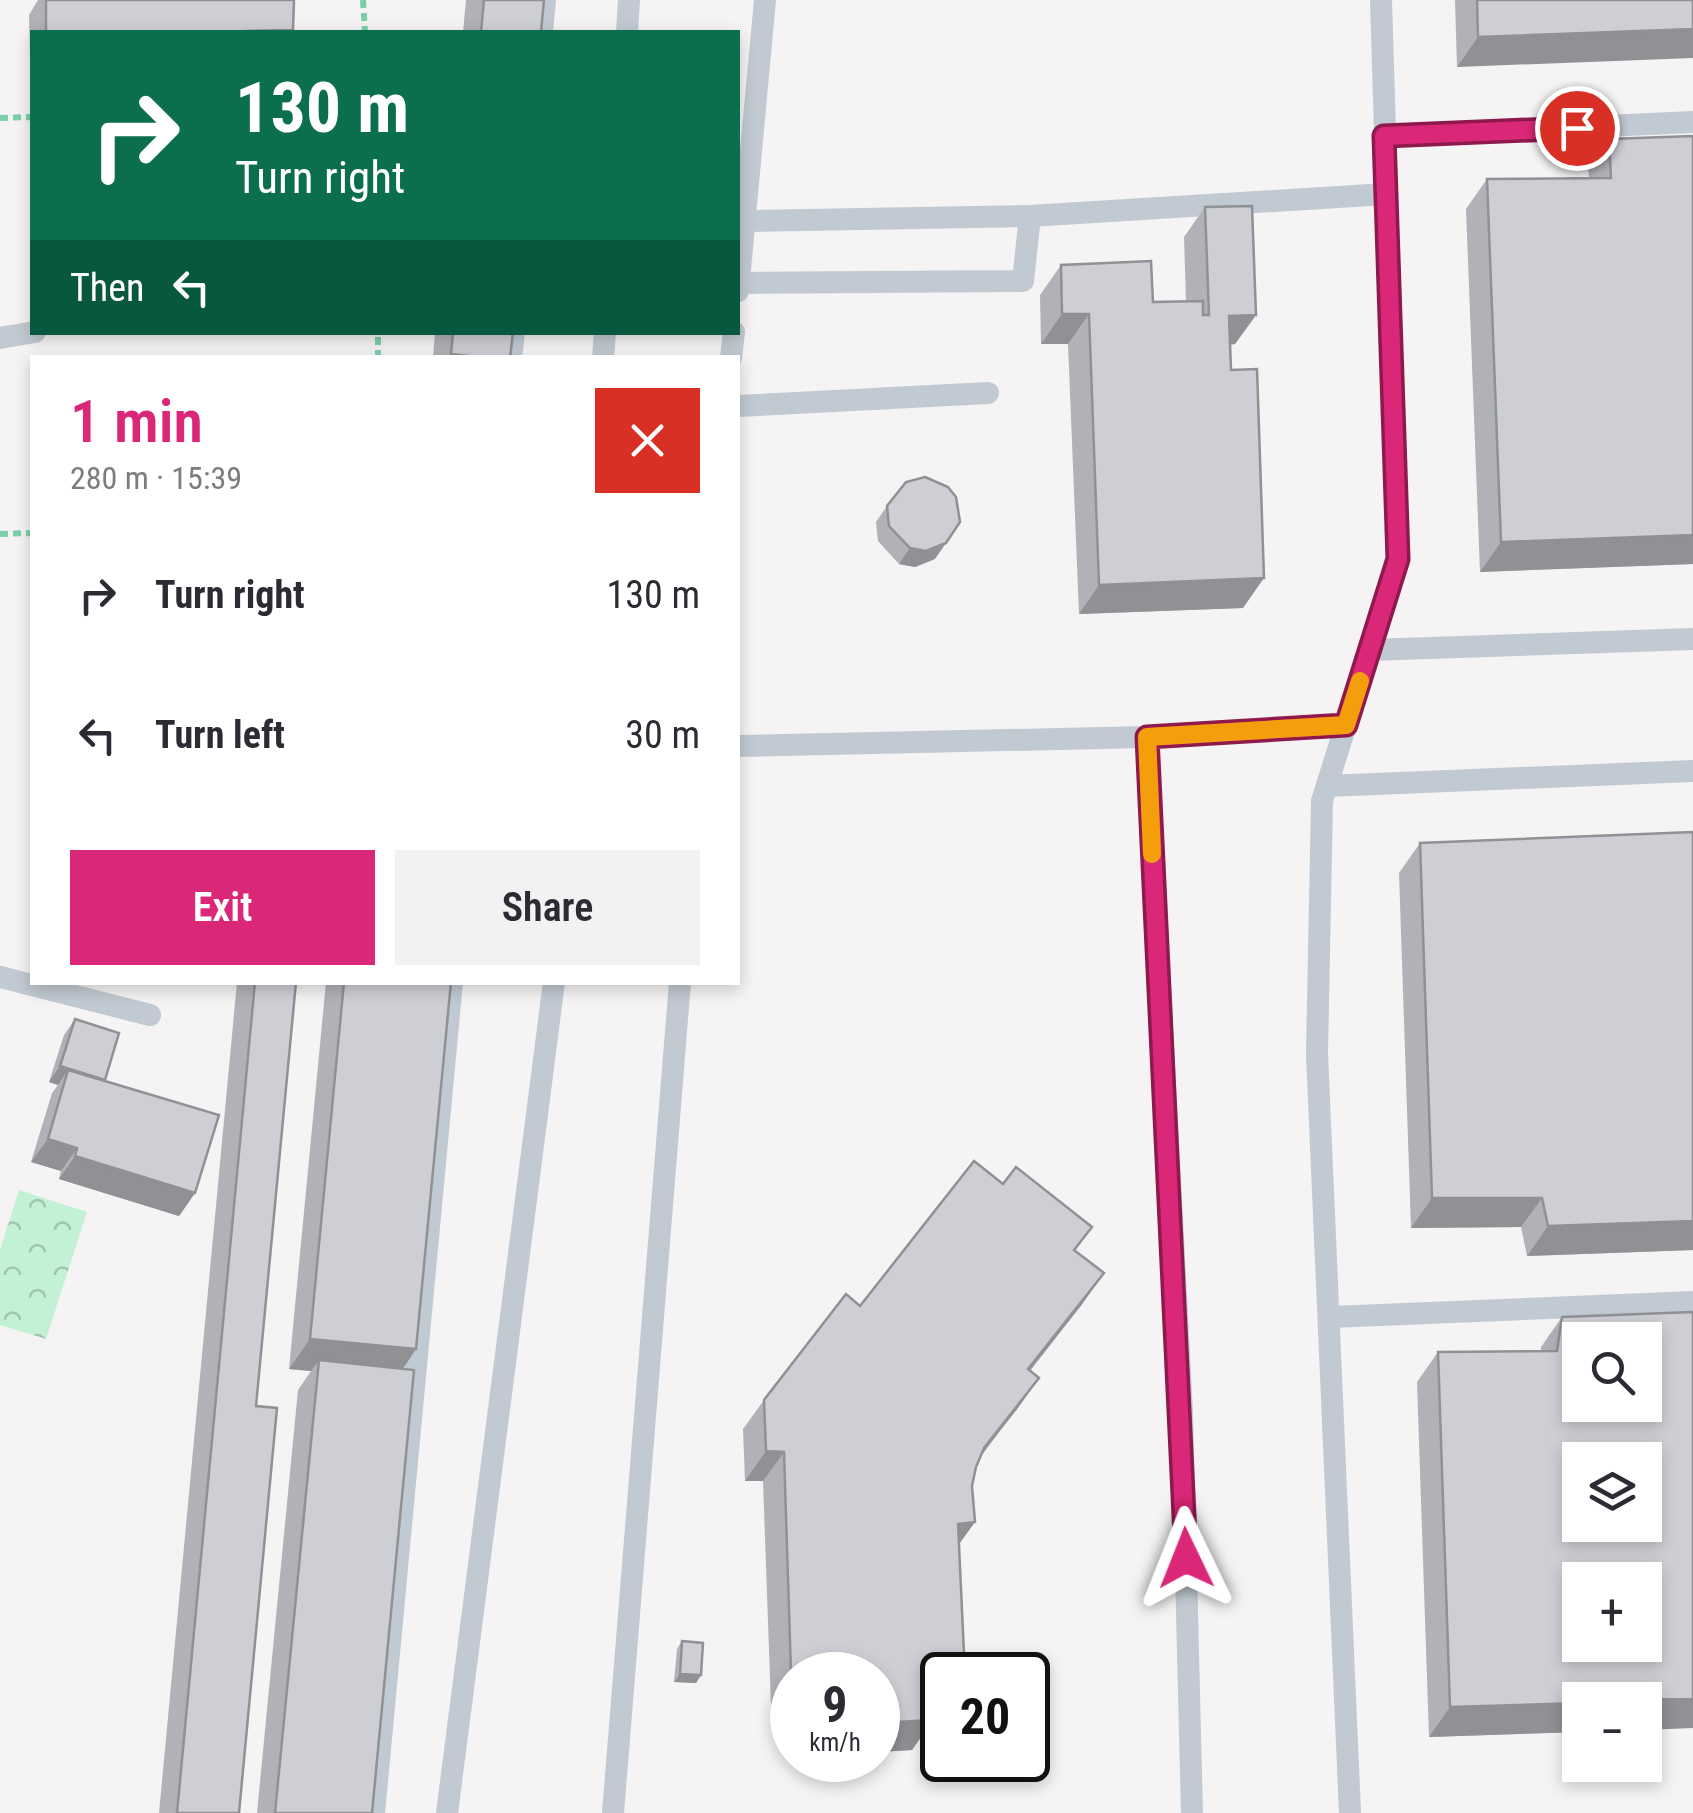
<!DOCTYPE html>
<html lang="en">
<head>
<meta charset="utf-8">
<style>
  body { margin:0; font-family:"Roboto Condensed",sans-serif; background:#f2f2f3; color:#2b2b33; height:100vh; display:flex; flex-direction:column; font-size:38px; white-space:nowrap }
  * { box-sizing:border-box; margin:0 }
  p { font-size:32px; color:#7c7c81 }
  .icon { flex:none; width:55px; height:55px; fill:none; stroke:currentColor; stroke-width:2; stroke-linecap:round; stroke-linejoin:round }
  .map { position:relative; flex:1; overflow:hidden }
  .side { position:absolute; left:30px; top:355px; width:710px; height:630px; display:flex; flex-direction:column; background:#fff; border-radius:0px; box-shadow:0 5px 15px #0003 }
  .side>* { flex:none }
  .banner { position:absolute; left:30px; top:30px; width:710px; height:305px; border-radius:0px; box-shadow:0 5px 15px #0003; background:#0b6e4f; color:#fff; overflow:hidden }
  .controls { position:absolute; left:1562px; top:1322px; display:grid; gap:20px }
  .controls a { display:grid; place-items:center; width:100px; height:100px; border-radius:0px; background:#fff; box-shadow:0 5px 15px #0003; font-size:50px }
  .speed { position:absolute; left:770px; top:1652px; display:flex; gap:20px; font-size:50px; font-weight:700; text-align:center }
  .speed>* { display:grid; place-content:center; width:130px; height:130px; border-radius:50%; background:#fff; box-shadow:0 5px 15px #0003; line-height:1 }
  .speed small { font-size:25px; font-weight:400 }
  .speed .limit { border:5px solid #111; border-radius:15px; background:#fff; color:#111 }
  .pin { position:absolute; display:grid; place-items:center; width:85px; height:85px; color:#fff; margin:-42px; border:5px solid #fff; border-radius:50%; box-shadow:0 2px 10px #0007 }
  .me { position:absolute; width:110px; margin:-55px; rotate:358deg; stroke-linejoin:round; filter:drop-shadow(0 0 8px #0008) }
  .turn { display:flex; align-items:center; gap:35px; height:210px; padding:0 40px; font-size:45px }
  .turn .icon { width:130px; height:130px; stroke-width:2.5 }
  .turn b { display:block; font-size:70px; line-height:85px }
  .then { display:flex; align-items:center; height:95px; padding:0 40px; background:#0003; gap:20px; font-size:38px }
  .round { display:grid; place-items:center; flex:none; width:105px; height:105px; border-radius:0px; background:#f2f2f3 }
  .summary { display:flex; align-items:center; justify-content:space-between; height:170px; padding:0 40px }
  h1 { font-size:60px; font-weight:600; line-height:75px; color:#db2777 }
  .primary-button { display:flex; gap:20px; margin-top:auto; padding:20px 40px }
  .primary-button a { flex:1; height:115px; border-radius:0px; background:#db2777; color:#fff; font-size:40px; font-weight:600; line-height:115px; text-align:center }
  .primary-button a+a { background:#f2f2f3; color:#2b2b33 }
  ul { padding:0; list-style:none }
  li { display:flex; align-items:center; gap:30px; height:140px; padding:0 40px }
  li div { flex:1 }
  li b { display:block; font-size:38px }
  li em { font-style:normal }
  .map>svg:first-child { display:block }
  .park { fill:url(#park-crowns) }
  .lines { fill:none; stroke-linecap:round; stroke-linejoin:round }
  .path { stroke:#7ad0a6; stroke-width:6; stroke-dasharray:8 5; stroke-linecap:butt }
  .service { stroke:#c1cad2; stroke-width:22 }
  .wall { fill:#b0b2b7 }
  .shaded-wall { fill:#909195 }
  .building { fill:#cdcfd5; stroke:#909195; stroke-width:2.5; fill-rule:evenodd }
  .route-casing { stroke:#8e194d; stroke-width:25 }
  .route { stroke:#db2777; stroke-width:18 }
  .slow { stroke:#f59e0b; stroke-width:18 }
</style>
</head>
<body>
<div class="map">
<svg width="1693" height="1813" viewBox="0 0 1693 1813">
  <defs>
    <pattern id="park-crowns" width="20" height="18" patternUnits="userSpaceOnUse" patternTransform="scale(2.5)"><rect width="20" height="18" fill="#c3f1d5"/><path d="M2 6a3 3 0 1 1 6 0M12 15a3 3 0 1 1 6 0" fill="none" stroke="#a0c6b0"/></pattern>
  </defs>
  <rect width="100%" height="100%" fill="#f5f3f3"/>
  <!-- park -->
  <path class="park" d="M 19,1190 L 87,1212 L 46,1339 L 0,1325 L 0,1250 Z"/>
  <g class="lines">
    <!-- path -->
    <g class="path">
      <path d="M 363,0 L 365,32"/>
      <path d="M 0,118 L 32,117"/>
      <path d="M 378,358 L 378,332"/>
      <path d="M 0,534 L 32,533"/>
    </g>
    <!-- service -->
    <g class="service">
      <path d="M 542,32 L 545,0"/>
      <path d="M 627,32 L 629,0"/>
      <path d="M 1384,136 L 1693,122"/>
      <path d="M 744,221 L 1030,216"/>
      <path d="M 738,283 L 1023,281 L 1030,216 L 1386,194"/>
      <path d="M 738,291 L 765,0"/>
      <path d="M 0,338 L 35,332"/>
      <path d="M 511,358 L 514,332"/>
      <path d="M 603,358 L 605,332"/>
      <path d="M 731,358 L 734,332"/>
      <path d="M 738,406 L 988,393"/>
      <path d="M 1370,650 L 1693,639"/>
      <path d="M 1147,737 L 1182,1412 L 1192,1813"/>
      <path d="M 738,746 L 1147,737 L 1346,725"/>
      <path d="M 1327,786 L 1693,771"/>
      <path d="M 0,977 L 150,1015"/>
      <path d="M 1331,1317 L 1693,1302"/>
      <path d="M 374,1813 L 452,982"/>
      <path d="M 447,1813 L 554,982"/>
      <path d="M 613,1813 L 680,982"/>
      <path d="M 1350,1813 L 1317,1054 L 1322,801 L 1398,559 L 1381,0"/>
    </g>
  </g>
  <!-- wall -->
  <g class="wall">
    <path d="M 38,0 L 294,0 L 291,32 L 32,32 L 32,55 L 30,55 L 29,15 Z"/>
    <path d="M 466,0 L 544,0 L 541,32 L 463,32 Z"/>
    <path d="M 1455,0 L 1693,0 L 1457,67 Z"/>
    <path d="M 1609,139 L 1693,564 L 1480,572 L 1466,209 L 1487,179 L 1589,178 L 1588,169 Z"/>
    <path d="M 1205,207 L 1256,315 L 1235,344 L 1230,345 L 1243,608 L 1079,614 L 1068,344 L 1041,344 L 1040,295 L 1061,265 L 1153,302 L 1186,301 L 1184,237 Z"/>
    <path d="M 435,332 L 513,332 L 510,358 L 433,358 Z"/>
    <path d="M 887,506 L 935,559 L 915,567 L 899,564 L 878,541 L 876,522 Z"/>
    <path d="M 1693,832 L 1693,1250 L 1527,1256 L 1521,1227 L 1411,1228 L 1399,873 L 1420,843 Z"/>
    <path d="M 237,982 L 296,982 L 256,1406 L 239,1813 L 159,1813 Z"/>
    <path d="M 326,982 L 451,982 L 416,1349 L 403,1369 L 372,1813 L 257,1813 L 298,1390 L 311,1371 L 289,1369 Z"/>
    <path d="M 75,1019 L 104,1081 L 195,1193 L 179,1216 L 59,1179 L 61,1171 L 31,1162 L 52,1093 L 58,1085 L 49,1082 L 64,1035 Z"/>
    <path d="M 1003,1184 L 1092,1227 L 1075,1251 L 1083,1303 L 1030,1371 L 1039,1378 L 982,1455 L 976,1467 L 972,1486 L 975,1522 L 959,1544 L 921,1737 L 912,1750 L 878,1752 L 878,1675 L 792,1675 L 792,1732 L 772,1734 L 763,1481 L 745,1481 L 743,1429 L 764,1400 L 860,1306 Z"/>
    <path d="M 1562,1317 L 1580,1700 L 1580,1732 L 1429,1737 L 1417,1382 L 1438,1352 L 1541,1351 L 1541,1347 Z"/>
    <path d="M 682,1641 L 701,1675 L 696,1683 L 674,1682 L 677,1649 Z"/>
  </g>
  <!-- shaded-wall -->
  <g class="shaded-wall">
    <path d="M 1693,29 L 1693,58 L 1457,67 L 1478,37 Z"/>
    <path d="M 293,30 L 291,32 L 246,32 L 247,31 Z"/>
    <path d="M 1062,314 L 1089,314 L 1068,344 L 1041,344 Z"/>
    <path d="M 1256,315 L 1235,344 L 1208,346 L 1229,316 Z"/>
    <path d="M 451,354 L 486,358 L 449,358 Z"/>
    <path d="M 1693,535 L 1693,564 L 1480,572 L 1501,542 Z"/>
    <path d="M 946,543 L 935,559 L 915,567 L 899,564 L 910,548 Z"/>
    <path d="M 1264,578 L 1243,608 L 1079,614 L 1099,585 Z"/>
    <path d="M 60,1066 L 105,1080 L 68,1070 L 58,1085 L 49,1082 Z"/>
    <path d="M 48,1139 L 77,1148 L 61,1171 L 31,1162 Z"/>
    <path d="M 75,1156 L 195,1193 L 179,1216 L 59,1179 Z"/>
    <path d="M 1432,1198 L 1542,1198 L 1521,1227 L 1411,1228 Z"/>
    <path d="M 1693,1221 L 1693,1250 L 1527,1256 L 1548,1226 Z"/>
    <path d="M 1104,1273 L 1083,1303 L 1007,1399 L 1028,1369 Z"/>
    <path d="M 310,1339 L 416,1349 L 396,1379 L 319,1360 L 311,1371 L 289,1369 Z"/>
    <path d="M 1039,1378 L 1018,1408 L 963,1478 L 984,1448 Z"/>
    <path d="M 766,1451 L 784,1452 L 763,1481 L 745,1481 Z"/>
    <path d="M 975,1522 L 954,1551 L 958,1524 Z"/>
    <path d="M 680,1674 L 701,1675 L 696,1683 L 674,1682 Z"/>
    <path d="M 1693,1699 L 1693,1728 L 1645,1730 L 1645,1700 Z"/>
    <path d="M 1580,1703 L 1580,1732 L 1429,1737 L 1450,1707 Z"/>
    <path d="M 792,1704 L 792,1732 L 772,1734 Z"/>
    <path d="M 942,1707 L 942,1735 L 921,1737 L 912,1750 L 878,1752 L 878,1723 Z"/>
  </g>
  <!-- building -->
  <g class="building">
    <path d="M 46,0 L 294,0 L 293,30 L 247,31 L 247,32 L 46,32 Z"/>
    <path d="M 484,0 L 544,0 L 541,32 L 481,32 Z"/>
    <path d="M 1477,0 L 1693,0 L 1693,29 L 1478,37 Z"/>
    <path d="M 1693,136 L 1693,535 L 1501,542 L 1487,179 L 1611,178 L 1609,139 Z"/>
    <path d="M 1252,206 L 1256,315 L 1229,316 L 1231,370 L 1257,369 L 1264,578 L 1099,585 L 1089,314 L 1062,314 L 1061,265 L 1151,261 L 1153,302 L 1203,301 L 1203,315 L 1209,315 L 1205,207 Z"/>
    <path d="M 453,332 L 513,332 L 510,358 L 486,358 L 451,354 Z"/>
    <path d="M 925,477 L 948,487 L 956,497 L 960,522 L 946,543 L 926,551 L 910,548 L 889,526 L 887,506 L 906,482 Z"/>
    <path d="M 1693,832 L 1693,1221 L 1548,1226 L 1542,1198 L 1432,1198 L 1420,843 Z"/>
    <path d="M 255,982 L 296,982 L 256,1406 L 277,1408 L 239,1813 L 177,1813 Z"/>
    <path d="M 344,982 L 451,982 L 416,1349 L 310,1339 Z"/>
    <path d="M 75,1019 L 119,1033 L 105,1080 L 60,1066 Z"/>
    <path d="M 68,1070 L 219,1115 L 195,1193 L 75,1156 L 77,1148 L 48,1139 Z"/>
    <path d="M 974,1161 L 1003,1184 L 1016,1167 L 1092,1227 L 1074,1250 L 1104,1273 L 1028,1369 L 1039,1378 L 984,1448 L 976,1467 L 972,1486 L 975,1522 L 958,1524 L 965,1675 L 942,1675 L 942,1707 L 935,1708 L 933,1720 L 878,1723 L 878,1675 L 792,1675 L 792,1704 L 784,1452 L 766,1451 L 764,1400 L 846,1294 L 860,1306 Z"/>
    <path d="M 1693,1312 L 1693,1699 L 1580,1700 L 1580,1703 L 1450,1707 L 1438,1352 L 1557,1351 L 1562,1317 ZM 1580,1340 L 1645,1340 L 1645,1405 L 1580,1405 ZM 1580,1460 L 1645,1460 L 1645,1525 L 1580,1525 ZM 1580,1580 L 1645,1580 L 1645,1645 L 1580,1645 Z"/>
    <path d="M 319,1360 L 414,1370 L 372,1813 L 275,1813 Z"/>
    <path d="M 682,1641 L 703,1643 L 701,1675 L 680,1674 Z"/>
  </g>
  <g class="lines">
    <!-- route casing -->
    <g class="route-casing">
      <path id="route" d="M 1186,1558 L 1147,737 L 1346,725 L 1398,559 L 1384,136 L 1577,128"/>
    </g>
    <!-- route -->
    <use href="#route" class="route"/>
    <!-- slow -->
    <path class="slow" d="M 1152,854 L 1147,737 L 1346,725 L 1360,681"/>
  </g>
</svg>
<div class="controls">
<a><svg class="icon" aria-label="search" viewBox="0 0 24 24"><circle cx="10" cy="10" r="6"/><path d="M15 15l6 6"/></svg></a>
<a><svg class="icon" aria-label="layers" viewBox="0 0 24 24"><path d="M12 4l9 5-9 5-9-5zM3 14l9 5 9-5"/></svg></a>
<a>+</a>
<a>−</a>
</div>
<div class="speed"><div>9<small>km/h</small></div><div class="limit">20</div></div>
<div class="pin" style="left:1577px;top:128px;background:#d93025"><svg class="icon" aria-label="arrive" viewBox="0 0 24 24"><path d="M6 21V4h12l-3 4 3 4H6"/></svg></div>
<svg class="me" style="left:1186px;top:1558px" viewBox="-20 -20 40 40"><path d="M0-17L14 15 0 8-14 15z" fill="#db2777" stroke="#fff" stroke-width="4"/></svg>
<div class="banner">
<div class="turn"><svg class="icon" aria-label="right" viewBox="0 0 24 24"><path d="M7 20v-9h11M14 6l5 5-5 5"/></svg><div><b>130 m</b>Turn right</div></div>
<div class="then">Then<svg class="icon" aria-label="left" viewBox="0 0 24 24"><path d="M17 20v-9H6M10 6l-5 5 5 5"/></svg></div>
</div>
<section class="side">
<div class="summary"><div><h1>1 min</h1><p>280 m · 15:39</p></div><a class="round" style="background:#d93025;color:#fff"><svg class="icon" aria-label="close" viewBox="0 0 24 24"><path d="M6 6l12 12M18 6L6 18"/></svg></a></div>
<ul>
<li><svg class="icon" aria-label="right" viewBox="0 0 24 24"><path d="M7 20v-9h11M14 6l5 5-5 5"/></svg><div><b>Turn right</b></div><em>130 m</em></li>
<li><svg class="icon" aria-label="left" viewBox="0 0 24 24"><path d="M17 20v-9H6M10 6l-5 5 5 5"/></svg><div><b>Turn left</b></div><em>30 m</em></li>
</ul>
<div class="primary-button"><a>Exit</a><a>Share</a></div>
</section>
</div>
</body>
</html>
